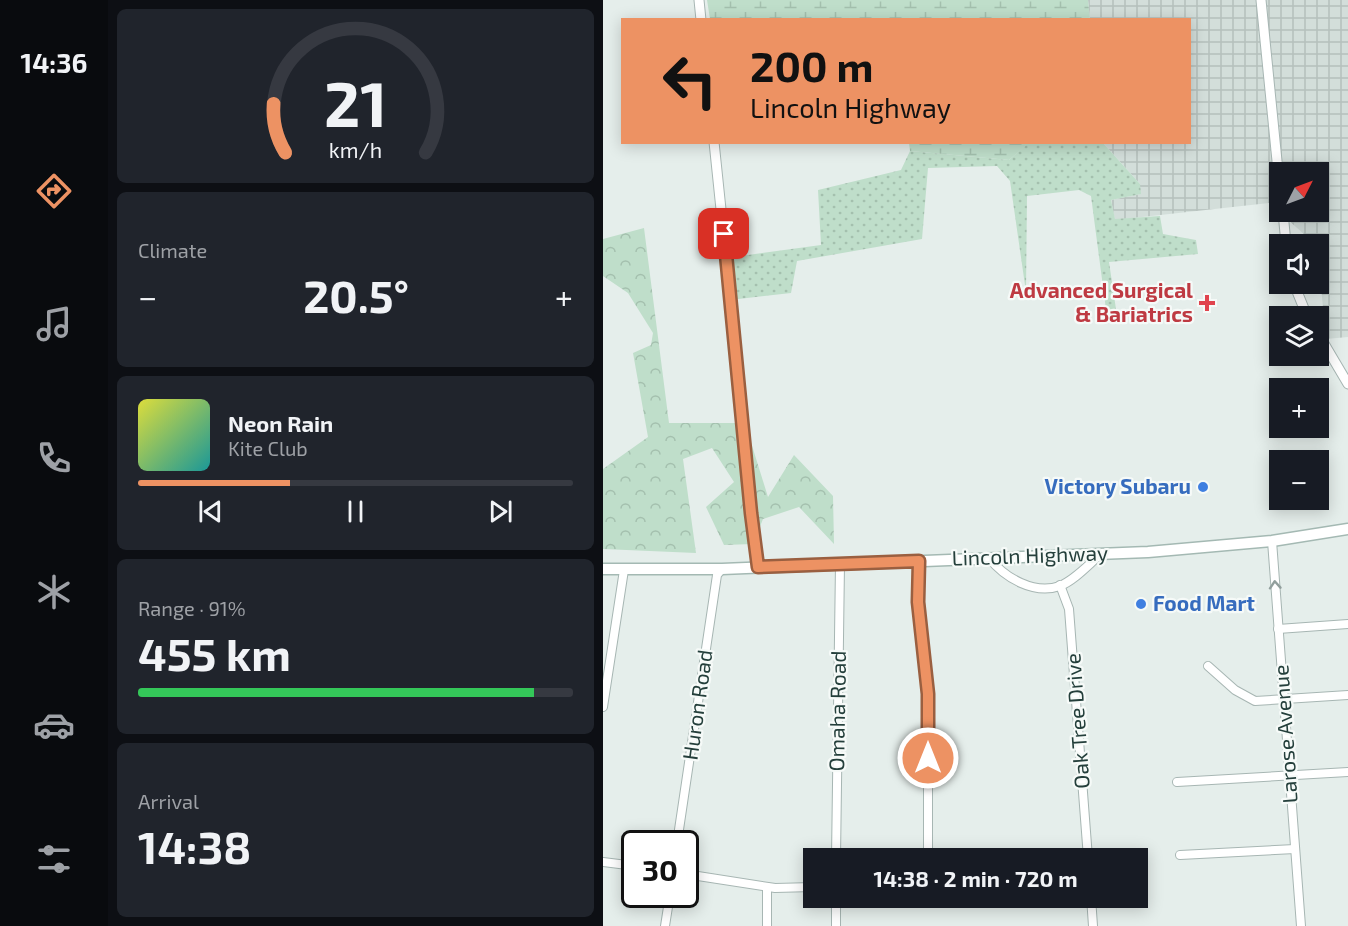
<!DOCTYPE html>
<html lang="en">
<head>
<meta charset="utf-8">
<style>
	:root { --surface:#171b24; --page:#20242c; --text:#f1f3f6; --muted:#9ea1a6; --line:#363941; --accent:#ed9263 }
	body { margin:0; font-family:"Exo 2",sans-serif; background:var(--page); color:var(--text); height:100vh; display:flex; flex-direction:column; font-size:22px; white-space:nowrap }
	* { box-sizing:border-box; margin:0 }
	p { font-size:20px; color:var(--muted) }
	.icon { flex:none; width:33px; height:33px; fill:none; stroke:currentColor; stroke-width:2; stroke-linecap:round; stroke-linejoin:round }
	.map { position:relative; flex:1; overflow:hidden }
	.sheet { display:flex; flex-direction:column; gap:9px; padding:9px; background:#0d0f14; width:495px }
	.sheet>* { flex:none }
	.guide { position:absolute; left:18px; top:18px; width:570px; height:126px; border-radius:0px; box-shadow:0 3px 15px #0003; background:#ed9263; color:#111; overflow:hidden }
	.needle { width:39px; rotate:48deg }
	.buttons { position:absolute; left:666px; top:162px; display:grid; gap:12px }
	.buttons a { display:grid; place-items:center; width:60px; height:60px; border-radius:0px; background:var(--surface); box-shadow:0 3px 15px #0003; font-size:30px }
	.speed { position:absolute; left:18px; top:830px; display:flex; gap:12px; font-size:30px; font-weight:700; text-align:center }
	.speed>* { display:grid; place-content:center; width:78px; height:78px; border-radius:50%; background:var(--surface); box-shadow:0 3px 15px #0003; line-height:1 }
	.speed .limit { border:3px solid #111; border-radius:9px; background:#fff; color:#111 }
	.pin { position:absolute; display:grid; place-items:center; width:51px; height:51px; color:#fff; margin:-26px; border-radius:12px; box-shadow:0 3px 9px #0006 }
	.me { position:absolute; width:66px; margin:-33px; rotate:0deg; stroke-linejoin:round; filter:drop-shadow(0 0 4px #0008) }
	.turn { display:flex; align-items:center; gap:21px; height:126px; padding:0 30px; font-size:27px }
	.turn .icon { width:78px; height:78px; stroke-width:2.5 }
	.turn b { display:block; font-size:42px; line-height:51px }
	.big { font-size:45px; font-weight:700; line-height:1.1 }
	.sheet .tile { flex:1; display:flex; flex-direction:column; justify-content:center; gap:9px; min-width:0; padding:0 21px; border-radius:9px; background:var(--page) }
	.sheet .dial { align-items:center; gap:0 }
	.dial svg { height:156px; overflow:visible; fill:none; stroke:var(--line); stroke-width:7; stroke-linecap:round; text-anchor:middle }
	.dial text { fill:var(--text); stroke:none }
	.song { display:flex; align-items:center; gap:18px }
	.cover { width:72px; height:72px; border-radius:9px; background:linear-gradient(135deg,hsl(60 70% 55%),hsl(180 70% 35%)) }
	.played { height:6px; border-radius:3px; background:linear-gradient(90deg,var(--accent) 35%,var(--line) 35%) }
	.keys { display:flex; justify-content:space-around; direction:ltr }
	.heat { display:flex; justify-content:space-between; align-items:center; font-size:33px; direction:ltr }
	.charge { height:9px; border-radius:4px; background:linear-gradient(90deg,#34c759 91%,var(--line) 0) }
	.trip { position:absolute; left:200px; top:848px; width:345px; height:60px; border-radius:0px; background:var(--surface); box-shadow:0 3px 15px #0003; font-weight:700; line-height:60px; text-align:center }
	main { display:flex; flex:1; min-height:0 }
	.tabs { display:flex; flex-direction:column; width:108px; justify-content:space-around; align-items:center; background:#090b0e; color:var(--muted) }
	.tabs .icon { width:42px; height:42px }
	.tabs .active { color:var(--accent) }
	.tabs b { font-size:27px; color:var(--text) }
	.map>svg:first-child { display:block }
	.industrial { fill:url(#industrial-grid); fill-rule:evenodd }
	.green { fill:url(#green-dots) }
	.forest { fill:url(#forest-crowns) }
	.wetland { fill:url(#wetland-marsh) }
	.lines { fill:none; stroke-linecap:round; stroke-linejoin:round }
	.minor-casing { stroke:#a7b6b3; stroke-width:10 }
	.tertiary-casing { stroke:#a7b6b3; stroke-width:11 }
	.secondary-casing { stroke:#a4b9b3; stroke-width:13 }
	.minor { stroke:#fff; stroke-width:8 }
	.tertiary { stroke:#fff; stroke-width:9 }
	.secondary { stroke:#fff; stroke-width:10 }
	.oneway { stroke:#929f9d }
	.route-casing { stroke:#9a5f40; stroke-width:15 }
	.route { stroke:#ed9263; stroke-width:10 }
	.health-dot { fill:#e0444e; stroke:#f6faf8; stroke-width:2 }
	.shop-dot { fill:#3f7fe0; stroke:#f6faf8; stroke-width:2 }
	.labels { text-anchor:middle; stroke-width:4.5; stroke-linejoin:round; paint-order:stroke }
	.health-label { font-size:21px; font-weight:bold; fill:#be3a42; stroke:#f6faf8; text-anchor:end }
	.shop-label { font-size:21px; font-weight:bold; fill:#366cbe; stroke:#f6faf8; text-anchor:end }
	.street-label { font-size:21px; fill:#243f3b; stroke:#f6faf8 }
</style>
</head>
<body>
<main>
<nav class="tabs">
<b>14:36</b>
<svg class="icon active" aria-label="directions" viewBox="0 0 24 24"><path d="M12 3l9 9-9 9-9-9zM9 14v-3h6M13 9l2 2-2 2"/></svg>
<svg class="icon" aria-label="music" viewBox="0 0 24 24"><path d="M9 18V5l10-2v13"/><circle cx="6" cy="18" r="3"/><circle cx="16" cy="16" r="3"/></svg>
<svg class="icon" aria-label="phone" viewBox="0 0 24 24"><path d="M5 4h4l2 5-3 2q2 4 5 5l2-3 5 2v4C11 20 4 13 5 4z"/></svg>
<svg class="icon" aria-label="climate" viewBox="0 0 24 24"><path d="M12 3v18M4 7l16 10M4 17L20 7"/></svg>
<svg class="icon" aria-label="car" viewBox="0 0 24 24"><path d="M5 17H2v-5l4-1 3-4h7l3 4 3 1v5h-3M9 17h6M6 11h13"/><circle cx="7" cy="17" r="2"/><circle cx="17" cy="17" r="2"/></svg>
<svg class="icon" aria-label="filters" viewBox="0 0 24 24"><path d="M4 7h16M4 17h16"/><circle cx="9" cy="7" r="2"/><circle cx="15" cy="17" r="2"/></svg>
</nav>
<section class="sheet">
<div class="tile dial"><svg viewBox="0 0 100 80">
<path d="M14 69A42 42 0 1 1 86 69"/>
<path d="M14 69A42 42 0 0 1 8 44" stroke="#ed9263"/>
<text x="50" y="56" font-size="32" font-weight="700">21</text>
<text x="50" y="72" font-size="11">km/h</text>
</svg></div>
<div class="tile"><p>Climate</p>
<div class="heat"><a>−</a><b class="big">20.5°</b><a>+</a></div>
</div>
<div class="tile">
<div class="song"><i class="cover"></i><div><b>Neon Rain</b><p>Kite Club</p></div></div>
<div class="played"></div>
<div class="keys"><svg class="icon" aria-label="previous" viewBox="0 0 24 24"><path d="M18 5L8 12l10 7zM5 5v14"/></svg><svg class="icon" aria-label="pause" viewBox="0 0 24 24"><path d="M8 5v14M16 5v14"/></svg><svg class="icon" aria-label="next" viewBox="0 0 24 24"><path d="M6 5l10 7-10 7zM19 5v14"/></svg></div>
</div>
<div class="tile"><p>Range · 91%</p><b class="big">455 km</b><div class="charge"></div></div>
<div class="tile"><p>Arrival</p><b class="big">14:38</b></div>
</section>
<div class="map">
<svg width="745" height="926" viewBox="0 0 745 926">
	<defs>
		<pattern id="industrial-grid" width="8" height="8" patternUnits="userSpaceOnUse" patternTransform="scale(1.5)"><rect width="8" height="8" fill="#d3deda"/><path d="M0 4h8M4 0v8" fill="none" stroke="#b5c0bc"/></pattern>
		<pattern id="green-dots" width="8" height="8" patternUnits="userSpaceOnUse" patternTransform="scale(1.5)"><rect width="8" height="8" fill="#bfdeca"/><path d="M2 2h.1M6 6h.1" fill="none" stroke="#a4c0ae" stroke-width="1.8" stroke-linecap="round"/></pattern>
		<pattern id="forest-crowns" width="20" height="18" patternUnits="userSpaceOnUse" patternTransform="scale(1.5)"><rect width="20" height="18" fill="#bfdeca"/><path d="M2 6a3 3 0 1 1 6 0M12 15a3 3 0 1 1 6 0" fill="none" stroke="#a4c0ae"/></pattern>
		<pattern id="wetland-marsh" width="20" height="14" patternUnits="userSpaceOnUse" patternTransform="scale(1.5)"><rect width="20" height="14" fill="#bfdeca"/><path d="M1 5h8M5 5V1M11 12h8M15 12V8" fill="none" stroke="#a4c0ae"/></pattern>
	</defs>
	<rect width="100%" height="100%" fill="#e5eeeb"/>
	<path class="industrial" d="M 485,0 L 745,0 L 745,337 L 723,339 L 713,235 L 702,235 L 666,203 L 512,220 L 508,200 L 537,194 L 537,184 L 500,143 L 586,142 L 586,20 L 487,19 ZM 676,172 L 716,172 L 716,212 L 676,212 Z"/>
	<polygon class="green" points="426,142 500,143 537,184 538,194 508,200 512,219 557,216 560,234 593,240 595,254 506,262 514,316 504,317 488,196 476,190 424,196 423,292 407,181 394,166 325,168 319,239 194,261 188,293 127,300 123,258 218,245 215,190 298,170 307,151 406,160"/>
	<polygon class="forest" points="41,228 66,423 142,423 165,497 191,455 230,496 231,544 196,507 160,519 150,544 121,545 103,507 131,482 109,448 80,459 93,553 0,549 0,469 45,437 30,353 48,345 50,333 25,293 0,276 0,239"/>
	<g class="wetland">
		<polygon points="104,0 485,0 487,19 107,19"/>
		<polygon points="306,143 306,142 426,143 406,160 307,151"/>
	</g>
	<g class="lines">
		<defs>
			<g id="minor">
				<polyline points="669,541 698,926"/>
				<path d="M 386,558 C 402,578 431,595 457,586 C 472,580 486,564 498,554"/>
				<polyline points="316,561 316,615 325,707 325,858"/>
				<polyline points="457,585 466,609 485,858"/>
				<polyline points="675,629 745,624"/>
				<polyline points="605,666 632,690 652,701 745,695"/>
				<polyline points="0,707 21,570"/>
				<polyline points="574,782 745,772"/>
				<polyline points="74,843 114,575 119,569"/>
				<polyline points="577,855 692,849"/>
				<polyline points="233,858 237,564"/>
				<polyline points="0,862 32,866"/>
				<polyline points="82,874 172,888 210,887"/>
				<polyline points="233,897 233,926"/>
				<polyline points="488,897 490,926"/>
				<polyline points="62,926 67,894"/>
				<polyline points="164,926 164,887"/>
			</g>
			<g id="tertiary">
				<polyline points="96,0 98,20"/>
				<polyline points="658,0 676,181"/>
				<polyline points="111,142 142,440 148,513 155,567"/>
				<polyline points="680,212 683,244"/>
				<polyline points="691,284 704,316"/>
				<polyline points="716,335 745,384"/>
			</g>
			<polyline id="secondary" points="0,569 119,569 545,552 669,541 745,529"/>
		</defs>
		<use href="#minor" class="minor-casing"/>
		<use href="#tertiary" class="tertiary-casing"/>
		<use href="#secondary" class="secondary-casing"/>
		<use href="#minor" class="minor"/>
		<use href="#tertiary" class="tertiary"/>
		<use href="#secondary" class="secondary"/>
	</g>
	<defs><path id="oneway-chevron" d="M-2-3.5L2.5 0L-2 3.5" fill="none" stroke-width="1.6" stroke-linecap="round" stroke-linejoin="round" transform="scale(1.5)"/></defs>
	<use class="oneway" href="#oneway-chevron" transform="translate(672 585) rotate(-94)"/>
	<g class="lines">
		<defs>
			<polyline id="route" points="121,234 148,513 155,567 316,561 315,602 325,694 325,758"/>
		</defs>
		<use href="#route" class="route-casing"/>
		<use href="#route" class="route"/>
	</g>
	<path class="health-dot" d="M601 294h6v6h6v6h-6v6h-6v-6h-6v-6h6z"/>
	<g class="shop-dot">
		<circle cx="600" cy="487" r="6"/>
		<circle cx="538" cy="604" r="6"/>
	</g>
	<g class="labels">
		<g class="health-label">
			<text x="590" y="298">Advanced Surgical<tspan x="590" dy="24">&amp; Bariatrics</tspan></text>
		</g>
		<g class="shop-label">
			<text x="588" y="494">Victory Subaru</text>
			<text x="550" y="611" text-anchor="start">Food Mart</text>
		</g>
		<g class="street-label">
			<text transform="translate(427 556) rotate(-2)" y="7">Lincoln Highway</text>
			<text transform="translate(95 705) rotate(-82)" y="7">Huron Road</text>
			<text transform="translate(235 711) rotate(-89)" y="7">Omaha Road</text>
			<text transform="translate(475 721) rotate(-94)" y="7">Oak Tree Drive</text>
			<text transform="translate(683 734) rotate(-94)" y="7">Larose Avenue</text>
		</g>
	</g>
</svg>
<div class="buttons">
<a><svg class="needle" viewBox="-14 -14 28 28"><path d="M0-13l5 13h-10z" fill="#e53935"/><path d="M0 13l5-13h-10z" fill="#9ea1a6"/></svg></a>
<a><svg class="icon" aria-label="sound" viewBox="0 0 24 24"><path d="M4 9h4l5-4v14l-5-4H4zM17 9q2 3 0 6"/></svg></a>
<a><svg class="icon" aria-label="layers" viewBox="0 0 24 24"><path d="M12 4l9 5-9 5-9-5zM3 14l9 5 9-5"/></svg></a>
<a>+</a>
<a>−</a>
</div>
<div class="speed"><div class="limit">30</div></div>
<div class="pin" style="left:121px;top:234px;background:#d93025"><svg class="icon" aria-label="arrive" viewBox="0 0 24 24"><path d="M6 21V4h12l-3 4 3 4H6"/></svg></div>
<svg class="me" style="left:325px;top:758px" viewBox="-20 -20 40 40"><circle r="17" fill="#ed9263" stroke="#fff" stroke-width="3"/><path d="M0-11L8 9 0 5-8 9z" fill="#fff"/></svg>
<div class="trip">14:38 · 2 min · 720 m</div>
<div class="guide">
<div class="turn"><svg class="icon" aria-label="left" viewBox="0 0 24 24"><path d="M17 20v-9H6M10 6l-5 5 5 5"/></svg><div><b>200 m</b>Lincoln Highway</div></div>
</div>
</div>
</main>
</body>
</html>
